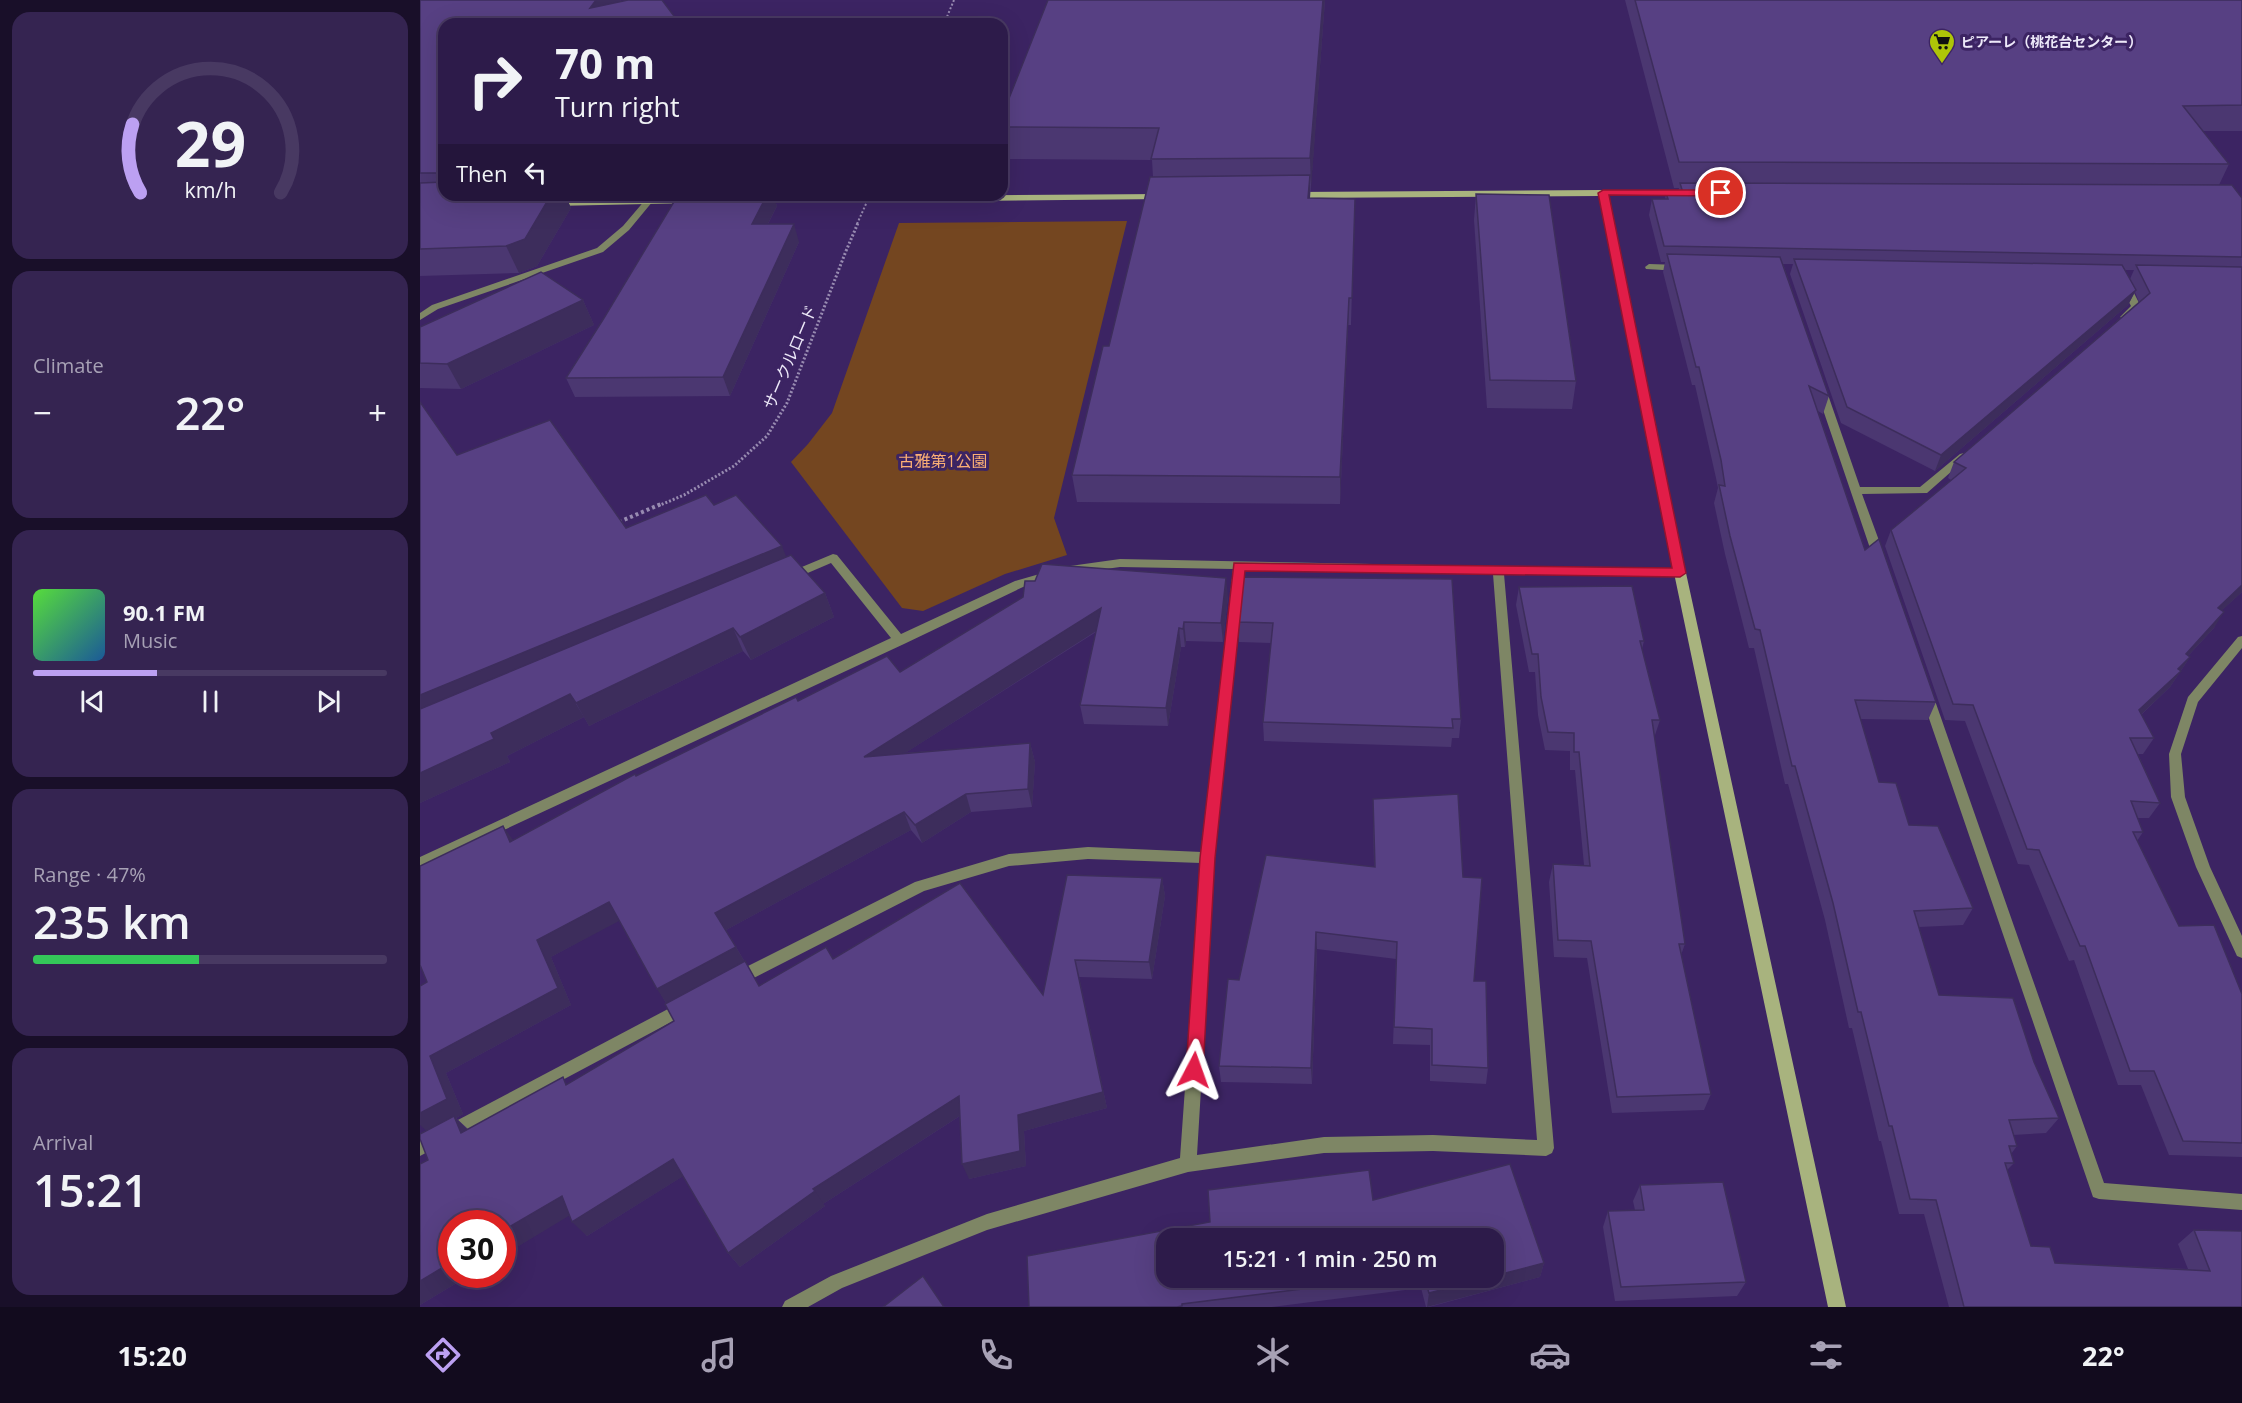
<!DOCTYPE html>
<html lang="en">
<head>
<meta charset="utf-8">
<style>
	:root { --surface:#2d1b4a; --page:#352451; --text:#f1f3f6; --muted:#a7a1b5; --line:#483962; --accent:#bca0f2 }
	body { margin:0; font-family:"Open Sans","Noto Sans JP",sans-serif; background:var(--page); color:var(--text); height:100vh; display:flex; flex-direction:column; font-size:22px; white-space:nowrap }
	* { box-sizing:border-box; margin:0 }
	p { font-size:20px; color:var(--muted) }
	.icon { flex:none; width:33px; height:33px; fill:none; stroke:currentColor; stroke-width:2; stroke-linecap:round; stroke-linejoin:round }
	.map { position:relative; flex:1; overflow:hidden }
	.panel { display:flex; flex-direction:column; gap:12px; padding:12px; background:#190f29; width:420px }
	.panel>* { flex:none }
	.guide { position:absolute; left:18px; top:18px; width:570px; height:183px; border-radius:18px; box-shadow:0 6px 24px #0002,0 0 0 2px var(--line); background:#2d1b4a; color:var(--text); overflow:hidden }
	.speed { position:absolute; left:18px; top:1210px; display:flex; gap:12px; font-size:30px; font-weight:700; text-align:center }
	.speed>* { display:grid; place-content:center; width:78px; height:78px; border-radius:50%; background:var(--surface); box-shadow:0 6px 24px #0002,0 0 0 2px var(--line); line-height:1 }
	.speed .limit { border:9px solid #d22; background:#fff; color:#111 }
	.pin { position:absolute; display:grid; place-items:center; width:51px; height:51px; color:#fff; margin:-26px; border:3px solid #fff; border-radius:50%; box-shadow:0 2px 6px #0007 }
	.me { position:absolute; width:66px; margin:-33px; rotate:4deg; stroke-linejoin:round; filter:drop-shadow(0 0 4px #0008) }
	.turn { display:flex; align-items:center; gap:21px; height:126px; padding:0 18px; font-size:27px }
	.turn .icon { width:78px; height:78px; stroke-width:2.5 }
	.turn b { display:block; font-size:42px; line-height:51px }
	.then { display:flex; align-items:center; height:57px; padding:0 18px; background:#0003; gap:12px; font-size:22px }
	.big { font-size:45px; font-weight:600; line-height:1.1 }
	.panel .tile { flex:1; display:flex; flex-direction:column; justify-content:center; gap:9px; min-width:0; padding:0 21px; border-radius:18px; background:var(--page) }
	.panel .dial { align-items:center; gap:0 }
	.dial svg { height:156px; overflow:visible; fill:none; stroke:var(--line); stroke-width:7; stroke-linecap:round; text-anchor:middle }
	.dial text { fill:var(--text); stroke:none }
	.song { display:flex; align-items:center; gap:18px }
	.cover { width:72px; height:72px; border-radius:9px; background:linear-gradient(135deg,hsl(110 70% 55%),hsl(210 70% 35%)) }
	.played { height:6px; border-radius:3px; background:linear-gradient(90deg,var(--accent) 35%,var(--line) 35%) }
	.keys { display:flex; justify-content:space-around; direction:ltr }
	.heat { display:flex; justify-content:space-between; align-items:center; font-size:33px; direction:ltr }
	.charge { height:9px; border-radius:4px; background:linear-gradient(90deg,#34c759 47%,var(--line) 0) }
	.trip { position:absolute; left:736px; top:1228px; width:348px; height:60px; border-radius:18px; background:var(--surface); box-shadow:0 6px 24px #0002,0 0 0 2px var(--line); font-weight:600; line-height:60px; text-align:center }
	.dock { display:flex; height:96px; justify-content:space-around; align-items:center; background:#120b1e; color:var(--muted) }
	.dock .icon { width:42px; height:42px }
	.dock .selected { color:var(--accent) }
	.dock b { font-size:27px; color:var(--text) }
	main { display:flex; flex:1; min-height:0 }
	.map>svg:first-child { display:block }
	.green { fill:#744620 }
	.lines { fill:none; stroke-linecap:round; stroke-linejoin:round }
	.path-far2 { stroke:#988bb1; stroke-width:2; stroke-dasharray:2 2; stroke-linecap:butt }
	.path-far1 { stroke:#988bb1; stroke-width:3; stroke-dasharray:2 2; stroke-linecap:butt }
	.path { stroke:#988bb1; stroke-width:4; stroke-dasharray:3 3; stroke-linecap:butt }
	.street { fill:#7e8665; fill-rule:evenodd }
	.secondary { fill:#a8b37e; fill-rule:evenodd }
	.path-bridge-far1 { stroke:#988bb1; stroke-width:2; stroke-dasharray:2 2; stroke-linecap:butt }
	.path-bridge { stroke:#988bb1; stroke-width:3; stroke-dasharray:2 2; stroke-linecap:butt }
	.wall { fill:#4b3771; fill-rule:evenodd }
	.shaded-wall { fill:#3d2d5c }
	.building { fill:#574083; stroke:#3d2d5c; stroke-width:1.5 }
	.route { fill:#e11d48; stroke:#92132f; stroke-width:1.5 }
	.labels { text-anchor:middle; stroke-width:6; stroke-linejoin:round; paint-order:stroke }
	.far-poi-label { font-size:14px; font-weight:bold; fill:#ede9f9; stroke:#3c2463; text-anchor:start }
	.street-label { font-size:16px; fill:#ede9f9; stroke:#3c2463 }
	.park-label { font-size:16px; fill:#fcb075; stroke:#3c2463 }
</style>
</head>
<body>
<main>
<section class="panel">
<div class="tile dial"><svg viewBox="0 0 100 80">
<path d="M14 69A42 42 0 1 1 86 69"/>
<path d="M14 69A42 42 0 0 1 10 34" stroke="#bca0f2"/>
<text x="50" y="56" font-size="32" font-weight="700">29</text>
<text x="50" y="72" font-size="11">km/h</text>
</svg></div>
<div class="tile"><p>Climate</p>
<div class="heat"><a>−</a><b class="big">22°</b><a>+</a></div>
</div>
<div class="tile">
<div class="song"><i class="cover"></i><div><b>90.1 FM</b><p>Music</p></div></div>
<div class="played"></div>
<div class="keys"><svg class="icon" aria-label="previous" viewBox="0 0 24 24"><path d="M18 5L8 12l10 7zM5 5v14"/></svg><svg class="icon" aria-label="pause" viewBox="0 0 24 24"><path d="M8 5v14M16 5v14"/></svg><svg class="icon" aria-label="next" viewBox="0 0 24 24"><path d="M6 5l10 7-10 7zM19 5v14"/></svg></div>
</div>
<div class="tile"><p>Range · 47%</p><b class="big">235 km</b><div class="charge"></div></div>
<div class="tile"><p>Arrival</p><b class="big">15:21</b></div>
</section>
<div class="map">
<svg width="1822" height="1307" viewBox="0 0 1822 1307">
	<rect width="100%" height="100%" fill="#3c2463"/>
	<polygon class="green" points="707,221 634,518 647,555 585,574 503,611 482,608 371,462 388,444 412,413 479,223"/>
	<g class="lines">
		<polyline class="path-far2" points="524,24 534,0"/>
		<polyline class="path-far1" points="238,506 264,495 314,466 347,436 367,403 426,251"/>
		<polyline class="path" points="199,522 241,504"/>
		<g class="street">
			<polygon points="229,198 233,201 209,230 183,252 18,309 0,320 0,313 12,305 177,248 203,226 226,199"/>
			<polygon points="1229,264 1260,265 1264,268 1260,271 1226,269 1225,267"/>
			<polygon points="1705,282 1710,285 1721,307 1705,320 1700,317 1711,306 1700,285"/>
			<polygon points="1401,386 1406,389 1440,487 1500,487 1540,454 1544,453 1549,456 1507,493 1442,494 1465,557 1463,560 1455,560 1453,557 1396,389"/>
			<polygon points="413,554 417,555 481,634 595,581 630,571 636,575 634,578 603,587 484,644 0,869 0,857 471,638 411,563 369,581 363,577 365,574"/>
			<path d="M 700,559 L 1264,570 L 1266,573 L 1260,577 L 1084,574 L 1134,1148 L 1132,1153 L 1126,1156 L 1013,1151 L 904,1153 L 768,1172 L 567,1230 L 422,1288 L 388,1307 L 362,1307 L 365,1301 L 411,1276 L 567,1214 L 760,1158 L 781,863 L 668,859 L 589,866 L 504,891 L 322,984 L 317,985 L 312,984 L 310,979 L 312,974 L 495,882 L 589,854 L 668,847 L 782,852 L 813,569 L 700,567 L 650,574 L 644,570 L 650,566 ZM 824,569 L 1073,574 L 1117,1140 L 1013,1135 L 904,1137 L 777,1155 L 795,858 Z"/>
			<polygon points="1822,636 1822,648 1778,702 1761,754 1765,797 1790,867 1822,936 1822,958 1817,956 1776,867 1751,797 1749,754 1768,697 1818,637"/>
			<polygon points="1507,690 1511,692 1513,695 1684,1183 1822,1194 1822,1210 1679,1199 1673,1197 1501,695 1503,692"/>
			<polygon points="265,1000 270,1002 272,1007 270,1012 0,1156 0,1140"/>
		</g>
		<g class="secondary">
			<polygon points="1183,190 1275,190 1279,193 1275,196 1188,196 1266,573 1426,1307 1408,1307 1254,573 1179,196 875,198 871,195 875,192"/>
			<polygon points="741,194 744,195 744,199 338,203 334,200 338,197"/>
			<polygon points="270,198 274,201 273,203 134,206 130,203 134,200"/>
		</g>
		<polyline class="path-bridge-far1" points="437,224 450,195"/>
		<polyline class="path-bridge" points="426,251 438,223"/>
	</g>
	<g class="wall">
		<polygon points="0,0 201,0 200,2 242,0 24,24 24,195 158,195 157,197 146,197 151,208 117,266 99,273 0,276"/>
		<polygon points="905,0 890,198 935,199 931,325 928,325 920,504 657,502 652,475 689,346 733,177 732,160 583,159 582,150 582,116"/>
		<path d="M 1205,0 L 1822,0 L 1822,131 L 1783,131 L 1809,164 L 1799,185 L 1822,198 L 1822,592 L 1802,610 L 1794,628 L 1768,656 L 1770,657 L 1750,687 L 1721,715 L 1734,738 L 1723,754 L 1718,754 L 1740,803 L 1729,818 L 1717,818 L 1723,832 L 1717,841 L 1759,926 L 1822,994 L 1822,1157 L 1749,1155 L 1721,1085 L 1698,1085 L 1654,960 L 1649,961 L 1609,865 L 1598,864 L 1545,721 L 1525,720 L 1465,546 L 1471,530 L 1531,480 L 1528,478 L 1534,462 L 1719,302 L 1715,292 L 1708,305 L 1515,471 L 1421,423 L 1370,274 L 1373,264 L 1363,264 L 1409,396 L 1403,414 L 1398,411 L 1445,550 L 1516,702 L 1508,720 L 1440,719 L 1459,782 L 1489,825 L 1553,908 L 1543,925 L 1499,927 L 1519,995 L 1614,1062 L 1639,1118 L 1626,1133 L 1593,1135 L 1597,1146 L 1591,1154 L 1594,1163 L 1587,1170 L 1611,1246 L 1635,1263 L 1768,1269 L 1758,1244 L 1774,1230 L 1822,1307 L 1529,1307 L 1504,1214 L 1479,1214 L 1461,1141 L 1459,1141 L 1432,1028 L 1429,1028 L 1405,920 L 1368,784 L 1365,784 L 1334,648 L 1329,648 L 1305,554 L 1294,503 L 1298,488 L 1296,478 L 1275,385 L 1272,385 L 1243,272 L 1245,262 L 1241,262 L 1229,215 L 1232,199 L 1245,199 L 1246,193 L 1258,193 L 1259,188 L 1254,188 ZM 1705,270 L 1714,270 L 1710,279 Z"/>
		<polygon points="1056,194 1156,381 1152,409 1067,408 1054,220"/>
		<polygon points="258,195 362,195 353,195 357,206 348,224 379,242 310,396 155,397 146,378 184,318"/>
		<polygon points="163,300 174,325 41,389 0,388 0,327"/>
		<polygon points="37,455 206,528 294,505 366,557 405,593 414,617 331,660 323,651 169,726 164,717 87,756 90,762 0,803"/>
		<polygon points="822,577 1041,719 1039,738 1032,738 1031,747 844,741 843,722 851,643 819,642 818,622"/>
		<polygon points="1099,587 1224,641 1222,649 1240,720 1234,738 1265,944 1261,955 1291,1094 1284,1110 1192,1113 1167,958 1134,957 1129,882 1133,864 1164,865 1155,770 1150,770 1150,751 1125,750 1118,715 1115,672 1109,672 1096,605"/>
		<path d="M 808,596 L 803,642 L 766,641 L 765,647 L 761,647 L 748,726 L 664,724 L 660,705 L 676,632 L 485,753 L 610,743 L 615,762 L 612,807 L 551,812 L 502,843 L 491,830 L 306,930 L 339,986 L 413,959 L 623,995 L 647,875 L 742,878 L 745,896 L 732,979 L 659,977 L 687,1108 L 604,1131 L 606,1166 L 549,1179 L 540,1116 L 403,1204 L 405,1206 L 320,1267 L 308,1253 L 263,1176 L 167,1236 L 149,1215 L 82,1256 L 82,1224 L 50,1275 L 0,1305 L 0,1164 L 8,1160 L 6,1131 L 7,982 L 94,840 L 216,776 L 378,701 L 480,672 ZM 199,920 L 246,1003 L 254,1021 L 148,1084 L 48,1129 L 36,1118 L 43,1114 L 26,1073 L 151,1005 L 131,957 Z"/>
		<polygon points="953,799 1043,877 1054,981 1068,1068 1066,1084 1010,1081 1010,1045 973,1044 976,959 897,949 892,1084 801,1082 799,1066 819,980 954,867 953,816"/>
		<path d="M 1090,1164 L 1124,1263 L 1120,1277 L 1009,1307 L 1006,1307 L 1001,1288 L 852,1307 L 609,1307 L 607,1256 L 790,1222 L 788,1190 L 949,1170 L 953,1200 ZM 747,1239 L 1074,1239 L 1074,1278 L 747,1278 Z"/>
		<polygon points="1220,1185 1326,1282 1317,1296 1195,1301 1183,1227 1188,1211 1215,1210 1213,1201"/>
	</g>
	<g class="shaded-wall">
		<polygon points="176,0 201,0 185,24 170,8"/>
		<polygon points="903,0 905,0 891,190 890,158"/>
		<polygon points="890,175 890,201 888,198"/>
		<polygon points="131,195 145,195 151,208 117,266 99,273 86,246"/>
		<polygon points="347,195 353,195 357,206 338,243 332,224"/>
		<polygon points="935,199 935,225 931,325 932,298"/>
		<polygon points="374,224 379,242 310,396 303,377"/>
		<polygon points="1716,290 1708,305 1515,471 1521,455"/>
		<polygon points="929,298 928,325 920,504 920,477"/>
		<polygon points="163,300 174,325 41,389 27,364"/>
		<polygon points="362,546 371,569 0,725 0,695"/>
		<polygon points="806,578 808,596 803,642 801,623"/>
		<polygon points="1822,585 1822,592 1787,624 1798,608"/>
		<polygon points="405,593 414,617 331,660 320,637"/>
		<polygon points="681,608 684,626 451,775 444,757"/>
		<polygon points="1804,612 1794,628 1755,670 1766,654"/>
		<polygon points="764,622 766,641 765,647 763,629"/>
		<polygon points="313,628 323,651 169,726 156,703"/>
		<polygon points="759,628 761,647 748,726 746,708"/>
		<polygon points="1770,657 1750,687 1709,726 1719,710 1758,669"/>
		<polygon points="150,694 164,717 87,756 90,762 0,803 0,773 71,733"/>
		<polygon points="610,743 615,762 612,807 608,789"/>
		<polygon points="546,794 551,812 502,843 495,825"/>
		<polygon points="484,812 491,830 306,930 295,913"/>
		<polygon points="83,826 96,844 90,842"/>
		<polygon points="742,878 745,896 732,979 729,962"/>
		<polygon points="189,902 201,920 131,957 151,1005 26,1073 43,1114 36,1118 50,1132 57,1149 9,1133 0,1125 0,1113 10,1056 117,940"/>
		<polygon points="896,932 897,949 892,1084 891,1068"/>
		<polygon points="316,947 326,964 248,1006 237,989"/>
		<polygon points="655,960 687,1108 604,1131 606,1166 549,1179 542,1164 598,1115"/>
		<polygon points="539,1096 546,1112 403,1204 393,1189"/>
		<polygon points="253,1159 265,1175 167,1236 152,1222"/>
		<polygon points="395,1191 405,1206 320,1267 308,1253"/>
		<polygon points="142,1196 157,1211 82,1256 82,1231"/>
		<polygon points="32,1262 32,1275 50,1275 0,1305 0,1281"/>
		<polygon points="1124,1263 1120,1277 1007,1307 1009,1293 1067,1278 1074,1278 1074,1276"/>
	</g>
	<g class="building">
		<polygon points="0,0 176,0 170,8 208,0 242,0 260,24 24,24 24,173 0,173"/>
		<polygon points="628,0 903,0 890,158 731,159 739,128 582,127 582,116"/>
		<polygon points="1215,0 1822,0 1822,105 1763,106 1809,164 1259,162"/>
		<polygon points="890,175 888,198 935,199 932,298 929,298 920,477 652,475 683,346 689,346 730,177"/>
		<polygon points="24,182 24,195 131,195 105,239 86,246 0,249 0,183"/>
		<polygon points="1260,183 1812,185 1822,198 1822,257 1244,246 1232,199 1248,199 1246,193 1263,193"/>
		<polygon points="1056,194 1129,195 1156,381 1070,380"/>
		<polygon points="258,195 347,195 332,224 374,224 303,377 146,378 184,318"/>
		<polygon points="1247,254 1360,257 1409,396 1389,386 1445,550 1459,539 1516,702 1435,700 1459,782 1476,783 1489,825 1518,826 1553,908 1494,911 1519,995 1593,998 1614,1062 1639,1118 1589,1120 1597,1146 1589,1146 1594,1163 1585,1163 1611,1246 1630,1247 1635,1263 1790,1271 1774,1230 1822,1231 1822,1307 1544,1307 1516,1200 1490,1199 1472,1126 1469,1126 1441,1012 1438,1012 1413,903 1375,766 1372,766 1340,630 1335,629 1310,536 1299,485 1305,486 1301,460 1279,367 1276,367"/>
		<polygon points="1374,259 1702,265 1716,290 1521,455 1427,407"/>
		<polygon points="1716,265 1822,267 1822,585 1798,608 1804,612 1766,654 1770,657 1758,669 1761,671 1719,710 1734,738 1710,738 1740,803 1711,801 1723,832 1713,832 1759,926 1794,925 1822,994 1822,1143 1763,1141 1734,1071 1710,1071 1665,946 1660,946 1619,850 1607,849 1553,705 1533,704 1471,530 1546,468 1534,462 1730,293"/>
		<polygon points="121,272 163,300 27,364 0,363 0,327"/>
		<polygon points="0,402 37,455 130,420 206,528 286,495 294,505 316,495 362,546 0,695"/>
		<polygon points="371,555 405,593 320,637 313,628 156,703 150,694 71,733 74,739 0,773 0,709"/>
		<polygon points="622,564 806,578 801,623 764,622 763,629 759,628 746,708 660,705 681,608 444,757 610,743 608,789 546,794 495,825 484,812 295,913 316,947 237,989 189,902 117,940 138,988 10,1056 27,1099 0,1113 0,986 7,982 0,965 0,866 83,826 90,842 215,774 216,776 376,697 378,701 467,656 480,672 603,597 605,581 615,581"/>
		<polygon points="822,577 1032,579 1041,719 1032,719 1033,728 843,722 853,623 818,622"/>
		<polygon points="1212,586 1224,641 1220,641 1240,720 1232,720 1265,944 1259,944 1291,1094 1197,1097 1171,941 1138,940 1133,864 1170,866 1159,752 1154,752 1154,733 1128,732 1121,697 1118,654 1112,654 1099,587"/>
		<polygon points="1038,794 1043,877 1062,878 1054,981 1066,981 1068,1068 1012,1065 1012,1029 974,1027 977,942 896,932 891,1068 799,1066 808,979 819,980 846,855 955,867 953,799"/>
		<polygon points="647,875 742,878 729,962 655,960 683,1092 598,1115 600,1151 542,1164 539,1096 393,1189 395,1191 308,1253 253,1159 152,1222 142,1196 82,1231 82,1224 32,1224 32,1262 0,1281 0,1164 8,1160 0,1139 0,1134 34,1116 41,1133 143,1077 146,1085 254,1021 245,1004 325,961 339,986 406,947 413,959 540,883 623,995"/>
		<polygon points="1090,1164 1124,1263 1074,1276 1074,1239 747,1239 747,1278 971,1278 762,1304 762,1306 757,1307 609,1307 607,1256 790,1222 788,1190 949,1170 953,1200"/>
		<polygon points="1303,1182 1326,1282 1201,1287 1188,1211 1224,1210 1220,1185"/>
		<polygon points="503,1276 524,1307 463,1307"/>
		<polygon points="1004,1278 1067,1278 1009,1293"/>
	</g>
	<polygon class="route" points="1183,190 1301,190 1306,193 1301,196 1189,195 1266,573 1260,577 825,571 795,858 783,1070 780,1076 774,1078 768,1076 766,1070 780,858 814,563 1252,568 1178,193"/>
	<defs>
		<symbol id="supermarket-pin" viewBox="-11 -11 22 30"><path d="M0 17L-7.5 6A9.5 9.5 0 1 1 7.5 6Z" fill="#aec508" stroke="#3c2463"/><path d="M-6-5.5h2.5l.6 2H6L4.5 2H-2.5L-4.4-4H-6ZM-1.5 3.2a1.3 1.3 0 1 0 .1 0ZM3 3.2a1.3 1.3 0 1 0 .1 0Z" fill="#111"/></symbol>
	</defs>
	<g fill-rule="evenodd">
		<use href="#supermarket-pin" x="1507" y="27" width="30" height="40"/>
	</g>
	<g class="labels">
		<g class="far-poi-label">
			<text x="1541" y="47">ピアーレ（桃花台センター）</text>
		</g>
		<g class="street-label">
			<text transform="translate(370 357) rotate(-67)" y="6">サークルロード</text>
		</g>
		<g class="park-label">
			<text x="523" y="467">古雅第1公園</text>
		</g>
	</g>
</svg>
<div class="speed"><div class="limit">30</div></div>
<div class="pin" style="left:1301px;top:193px;background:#d93025"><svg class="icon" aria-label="arrive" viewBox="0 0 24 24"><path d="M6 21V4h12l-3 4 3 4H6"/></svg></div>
<svg class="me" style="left:774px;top:1070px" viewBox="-20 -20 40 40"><path d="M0-17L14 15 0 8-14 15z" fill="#e11d48" stroke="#fff" stroke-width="4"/></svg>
<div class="trip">15:21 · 1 min · 250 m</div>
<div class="guide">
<div class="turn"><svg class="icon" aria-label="right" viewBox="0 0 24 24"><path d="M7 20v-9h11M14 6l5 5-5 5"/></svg><div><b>70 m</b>Turn right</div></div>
<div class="then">Then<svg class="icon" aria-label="left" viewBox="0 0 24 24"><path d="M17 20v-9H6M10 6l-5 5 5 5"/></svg></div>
</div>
</div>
</main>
<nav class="dock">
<b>15:20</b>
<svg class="icon selected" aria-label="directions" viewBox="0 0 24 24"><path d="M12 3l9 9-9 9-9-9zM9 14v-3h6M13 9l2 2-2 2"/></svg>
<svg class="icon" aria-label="music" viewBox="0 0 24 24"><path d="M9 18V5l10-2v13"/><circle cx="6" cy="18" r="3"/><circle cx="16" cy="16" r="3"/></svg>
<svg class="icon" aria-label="phone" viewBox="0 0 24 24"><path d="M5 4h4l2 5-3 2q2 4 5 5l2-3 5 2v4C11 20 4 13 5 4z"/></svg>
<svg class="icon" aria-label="climate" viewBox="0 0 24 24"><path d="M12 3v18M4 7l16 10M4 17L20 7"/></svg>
<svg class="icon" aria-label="car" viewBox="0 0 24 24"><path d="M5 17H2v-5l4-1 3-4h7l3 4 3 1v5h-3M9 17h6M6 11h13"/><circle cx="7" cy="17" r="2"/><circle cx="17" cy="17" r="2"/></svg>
<svg class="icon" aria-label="filters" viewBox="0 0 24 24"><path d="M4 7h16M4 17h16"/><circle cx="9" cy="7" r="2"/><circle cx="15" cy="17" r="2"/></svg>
<b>22°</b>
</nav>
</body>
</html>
